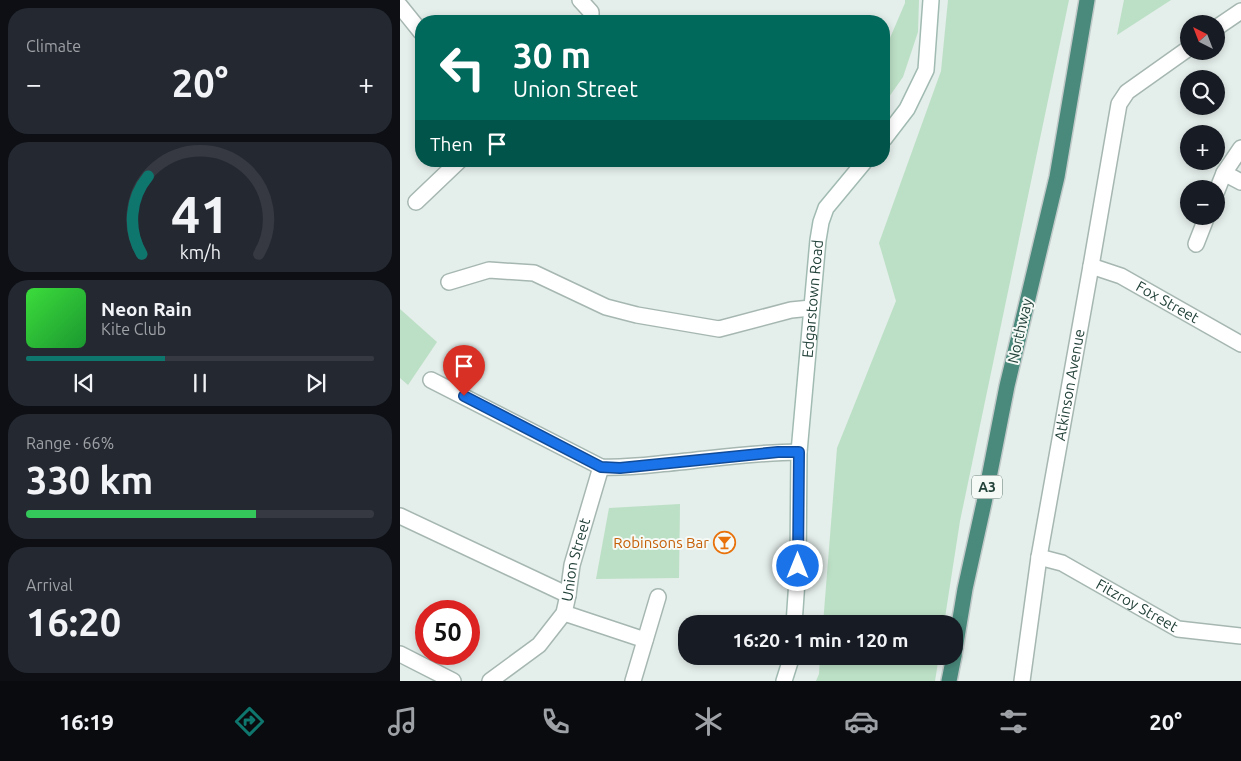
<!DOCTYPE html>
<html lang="en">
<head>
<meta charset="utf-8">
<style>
	:root { --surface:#171b24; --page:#242831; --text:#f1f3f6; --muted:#9ea1a6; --line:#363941; --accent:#0f766e }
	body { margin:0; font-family:Ubuntu,sans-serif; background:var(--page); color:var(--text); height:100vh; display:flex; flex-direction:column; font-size:19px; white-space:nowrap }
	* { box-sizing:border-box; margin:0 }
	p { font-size:16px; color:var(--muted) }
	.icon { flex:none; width:28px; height:28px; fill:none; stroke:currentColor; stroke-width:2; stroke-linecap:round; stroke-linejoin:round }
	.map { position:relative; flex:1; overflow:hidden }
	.drawer { display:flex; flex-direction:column; gap:8px; padding:8px; background:#0d0f14; width:400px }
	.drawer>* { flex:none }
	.top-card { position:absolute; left:15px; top:15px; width:475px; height:152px; border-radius:20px; box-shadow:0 2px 8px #0003; background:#00695c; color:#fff; overflow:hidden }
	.needle { width:32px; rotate:318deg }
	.buttons { position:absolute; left:780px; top:15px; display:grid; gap:10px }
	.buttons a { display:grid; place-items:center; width:45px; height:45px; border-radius:50%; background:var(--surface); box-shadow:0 2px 8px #0003; font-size:25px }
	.speed { position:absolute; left:15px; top:600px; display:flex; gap:10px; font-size:25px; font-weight:700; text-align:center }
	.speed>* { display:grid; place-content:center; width:65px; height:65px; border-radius:50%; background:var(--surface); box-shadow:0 2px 8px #0003; line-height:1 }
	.speed .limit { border:8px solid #d22; background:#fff; color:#111 }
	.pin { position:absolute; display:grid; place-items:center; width:42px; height:42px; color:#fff; margin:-51px -21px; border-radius:50% 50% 50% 0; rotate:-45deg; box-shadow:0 0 5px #0007 }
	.pin .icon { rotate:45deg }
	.me { position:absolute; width:55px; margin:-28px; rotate:0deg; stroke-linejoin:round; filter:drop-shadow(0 0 4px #0008) }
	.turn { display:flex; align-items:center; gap:18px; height:105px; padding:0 15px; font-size:22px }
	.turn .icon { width:65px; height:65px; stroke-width:2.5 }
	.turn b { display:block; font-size:35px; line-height:42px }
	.then { display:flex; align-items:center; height:48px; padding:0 15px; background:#0003; gap:10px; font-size:19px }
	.big { font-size:38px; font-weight:600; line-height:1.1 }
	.drawer .card { flex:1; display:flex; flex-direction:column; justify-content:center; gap:8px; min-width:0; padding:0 18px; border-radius:20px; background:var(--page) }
	.drawer .dial { align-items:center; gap:0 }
	.dial svg { height:130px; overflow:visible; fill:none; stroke:var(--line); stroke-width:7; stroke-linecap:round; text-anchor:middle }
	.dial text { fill:var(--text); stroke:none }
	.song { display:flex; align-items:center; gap:15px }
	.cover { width:60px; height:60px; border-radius:8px; background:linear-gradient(135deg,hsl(120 70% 55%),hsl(130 70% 35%)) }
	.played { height:5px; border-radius:2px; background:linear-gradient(90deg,var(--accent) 40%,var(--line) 40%) }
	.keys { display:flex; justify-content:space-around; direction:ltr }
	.heat { display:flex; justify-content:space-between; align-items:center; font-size:28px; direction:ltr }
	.charge { height:8px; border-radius:4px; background:linear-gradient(90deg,#34c759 66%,var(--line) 0) }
	.trip { position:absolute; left:278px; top:615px; width:285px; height:50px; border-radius:20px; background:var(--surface); box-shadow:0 2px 8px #0003; font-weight:600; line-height:50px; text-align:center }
	.tab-bar { display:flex; height:80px; justify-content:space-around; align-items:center; background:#090b0e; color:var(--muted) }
	.tab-bar .icon { width:35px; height:35px }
	.tab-bar .current { color:var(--accent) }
	.tab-bar b { font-size:22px; color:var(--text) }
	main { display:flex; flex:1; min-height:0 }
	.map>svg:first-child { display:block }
	.green { fill:#bce0c6 }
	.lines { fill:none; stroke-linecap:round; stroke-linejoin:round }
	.service-casing { stroke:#a6b7b1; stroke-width:18 }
	.pedestrian-casing { stroke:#a6b7b1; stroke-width:18 }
	.minor-casing { stroke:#a6b7b1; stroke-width:18 }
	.secondary-casing { stroke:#a1bbb2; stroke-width:18 }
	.trunk-casing { stroke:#c1cac8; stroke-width:18 }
	.service { stroke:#fff; stroke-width:15 }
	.pedestrian { stroke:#fff; stroke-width:15 }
	.minor { stroke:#fff; stroke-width:15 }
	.secondary { stroke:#fff; stroke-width:15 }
	.trunk { stroke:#498a7c; stroke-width:15 }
	.route-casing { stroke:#114b97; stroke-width:12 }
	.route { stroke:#1a73e8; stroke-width:9 }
	.labels { text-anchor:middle; stroke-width:4; stroke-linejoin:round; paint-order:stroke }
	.shield { fill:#f5faf7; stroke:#617872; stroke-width:1 }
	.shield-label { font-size:14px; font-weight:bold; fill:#224139 }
	.street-label { font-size:15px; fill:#224139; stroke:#f5faf7 }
	.food-label { font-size:15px; fill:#c56008; stroke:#f5faf7; text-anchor:end }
</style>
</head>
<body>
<main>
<section class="drawer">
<div class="card"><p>Climate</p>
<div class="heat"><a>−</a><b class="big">20°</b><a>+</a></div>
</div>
<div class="card dial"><svg viewBox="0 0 100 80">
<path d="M14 69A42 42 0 1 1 86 69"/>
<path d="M14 69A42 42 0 0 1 18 21" stroke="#0f766e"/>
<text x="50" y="56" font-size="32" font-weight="700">41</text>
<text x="50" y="72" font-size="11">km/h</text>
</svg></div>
<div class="card">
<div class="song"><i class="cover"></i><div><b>Neon Rain</b><p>Kite Club</p></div></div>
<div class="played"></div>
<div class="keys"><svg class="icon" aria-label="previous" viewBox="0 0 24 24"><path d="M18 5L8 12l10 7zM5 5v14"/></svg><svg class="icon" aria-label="pause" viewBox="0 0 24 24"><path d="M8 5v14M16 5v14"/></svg><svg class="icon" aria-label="next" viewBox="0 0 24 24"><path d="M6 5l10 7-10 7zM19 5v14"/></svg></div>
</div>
<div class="card"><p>Range · 66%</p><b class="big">330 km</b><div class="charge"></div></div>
<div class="card"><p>Arrival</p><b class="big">16:20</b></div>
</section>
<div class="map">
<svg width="841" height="681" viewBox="0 0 841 681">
	<rect width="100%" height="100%" fill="#e4eeea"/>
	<g class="green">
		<polygon points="505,0 519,0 518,32 503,77 484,104 484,52 505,3"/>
		<polygon points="548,0 669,0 560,521 544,624 423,624 437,448 496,301 479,243 541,71"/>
		<polygon points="724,0 771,0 717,35"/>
		<polygon points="0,309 37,342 8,385 0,378"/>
		<polygon points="280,504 279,578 196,579 209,508"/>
		<polygon points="420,656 539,656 535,681 416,681 419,674"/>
	</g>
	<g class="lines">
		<defs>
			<g id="service">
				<polyline points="841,148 824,173 841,182"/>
				<polyline points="816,193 824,173"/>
				<polyline points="796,244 807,216"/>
			</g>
			<g id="pedestrian">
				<polyline points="180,0 191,12 191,21"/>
				<polyline points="16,202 59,161"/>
				<polyline points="49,282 89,270 134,273 206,307 237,315 319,329 391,310 411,308"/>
				<polyline points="0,516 168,595"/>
			</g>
			<g id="minor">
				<polyline points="0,6 21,32"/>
				<polyline points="816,28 841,11"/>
				<path id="s1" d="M 691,266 L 721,276 L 841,344"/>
				<path d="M 31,380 L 201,467 C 221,468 240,466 259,464 C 306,460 352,452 399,452"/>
				<path id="s2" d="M 639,557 L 662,563 L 778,629 L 841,636"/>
				<polyline points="164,613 245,640"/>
				<polyline points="0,654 53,681"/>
				<path id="s3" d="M 90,681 L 139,645 L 164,613 L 168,595 L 172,565 L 201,467"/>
				<polyline points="233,681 258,597"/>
				<path id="s4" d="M 622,681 L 639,557 L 691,266 L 719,104 L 727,92 L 789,48"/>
			</g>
			<g id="secondary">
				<polyline points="484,139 507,109 526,70 531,0"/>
				<path id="s5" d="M 394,624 L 398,566 L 399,452 L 418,240 L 421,222 L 426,208 L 465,161"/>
				<polyline points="384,681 390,662 391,656"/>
			</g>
			<g id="trunk">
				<polyline points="554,655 565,589 584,503 607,386 657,177 687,0"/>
				<polyline points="549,681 554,656"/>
			</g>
		</defs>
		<use href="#service" class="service-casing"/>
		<use href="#pedestrian" class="pedestrian-casing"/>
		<use href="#minor" class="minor-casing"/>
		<use href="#secondary" class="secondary-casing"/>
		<use href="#trunk" class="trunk-casing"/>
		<use href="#service" class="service"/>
		<use href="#pedestrian" class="pedestrian"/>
		<use href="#minor" class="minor"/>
		<use href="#secondary" class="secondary"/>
		<use href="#trunk" class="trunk"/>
	</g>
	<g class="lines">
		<defs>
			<polyline id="route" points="64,396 201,467 220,468 378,452 399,452 398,566"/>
		</defs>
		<use href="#route" class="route-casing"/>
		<use href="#route" class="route"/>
	</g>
	<defs>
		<symbol id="bar-ring" viewBox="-11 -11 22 22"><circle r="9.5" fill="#f5faf7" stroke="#e8710a" stroke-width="1.5"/><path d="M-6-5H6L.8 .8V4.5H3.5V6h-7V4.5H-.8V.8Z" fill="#e8710a"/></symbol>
	</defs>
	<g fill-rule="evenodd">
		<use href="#bar-ring" x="312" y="530" width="25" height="25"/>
	</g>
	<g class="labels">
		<rect class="shield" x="572" y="475.5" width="30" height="23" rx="4"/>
		<g class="shield-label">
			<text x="587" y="492">A3</text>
		</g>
		<g class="street-label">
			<text dy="5" stroke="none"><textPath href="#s5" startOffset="326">Edgarstown Road</textPath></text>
			<text dy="5" stroke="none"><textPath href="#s1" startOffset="85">Fox Street</textPath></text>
			<text transform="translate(620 331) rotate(-77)" y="5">Northway</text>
			<text dy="5" stroke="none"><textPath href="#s4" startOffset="300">Atkinson Avenue</textPath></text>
			<text dy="5" stroke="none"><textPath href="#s3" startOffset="156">Union Street</textPath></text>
			<text dy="5" stroke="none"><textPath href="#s2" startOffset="110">Fitzroy Street</textPath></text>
		</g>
		<g class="food-label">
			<text x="309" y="548">Robinsons Bar</text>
		</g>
	</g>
</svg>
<div class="buttons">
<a><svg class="needle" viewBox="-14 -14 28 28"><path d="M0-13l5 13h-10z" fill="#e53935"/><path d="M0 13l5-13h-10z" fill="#9ea1a6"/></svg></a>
<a><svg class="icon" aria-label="search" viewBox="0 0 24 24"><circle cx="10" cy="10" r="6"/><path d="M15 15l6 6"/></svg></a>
<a>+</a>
<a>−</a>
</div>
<div class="speed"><div class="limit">50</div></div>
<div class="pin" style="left:64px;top:396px;background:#d93025"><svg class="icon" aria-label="arrive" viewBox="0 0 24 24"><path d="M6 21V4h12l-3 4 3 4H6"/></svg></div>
<svg class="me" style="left:398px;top:566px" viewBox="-20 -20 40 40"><circle r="17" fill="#1a73e8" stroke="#fff" stroke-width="3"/><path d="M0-11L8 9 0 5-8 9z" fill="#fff"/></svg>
<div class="trip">16:20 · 1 min · 120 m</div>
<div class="top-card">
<div class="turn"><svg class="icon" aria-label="left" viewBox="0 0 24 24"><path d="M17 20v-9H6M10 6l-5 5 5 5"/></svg><div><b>30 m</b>Union Street</div></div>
<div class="then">Then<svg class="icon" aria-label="arrive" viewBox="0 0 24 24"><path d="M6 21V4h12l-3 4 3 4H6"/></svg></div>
</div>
</div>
</main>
<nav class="tab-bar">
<b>16:19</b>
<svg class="icon current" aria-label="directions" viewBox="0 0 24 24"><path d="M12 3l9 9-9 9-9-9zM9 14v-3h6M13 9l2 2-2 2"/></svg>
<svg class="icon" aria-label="music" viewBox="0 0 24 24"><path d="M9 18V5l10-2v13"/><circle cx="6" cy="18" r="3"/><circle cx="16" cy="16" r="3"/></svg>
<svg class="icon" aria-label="phone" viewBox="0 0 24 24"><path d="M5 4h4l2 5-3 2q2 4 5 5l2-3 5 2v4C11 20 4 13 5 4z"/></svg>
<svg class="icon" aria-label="climate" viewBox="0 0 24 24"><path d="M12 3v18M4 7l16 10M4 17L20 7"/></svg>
<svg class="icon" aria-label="car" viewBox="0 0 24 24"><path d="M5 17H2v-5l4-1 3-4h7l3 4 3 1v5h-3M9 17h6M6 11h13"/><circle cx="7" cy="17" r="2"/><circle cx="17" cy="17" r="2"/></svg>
<svg class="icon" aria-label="filters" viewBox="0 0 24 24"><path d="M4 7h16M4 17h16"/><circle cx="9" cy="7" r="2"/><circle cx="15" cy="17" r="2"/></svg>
<b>20°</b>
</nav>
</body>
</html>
